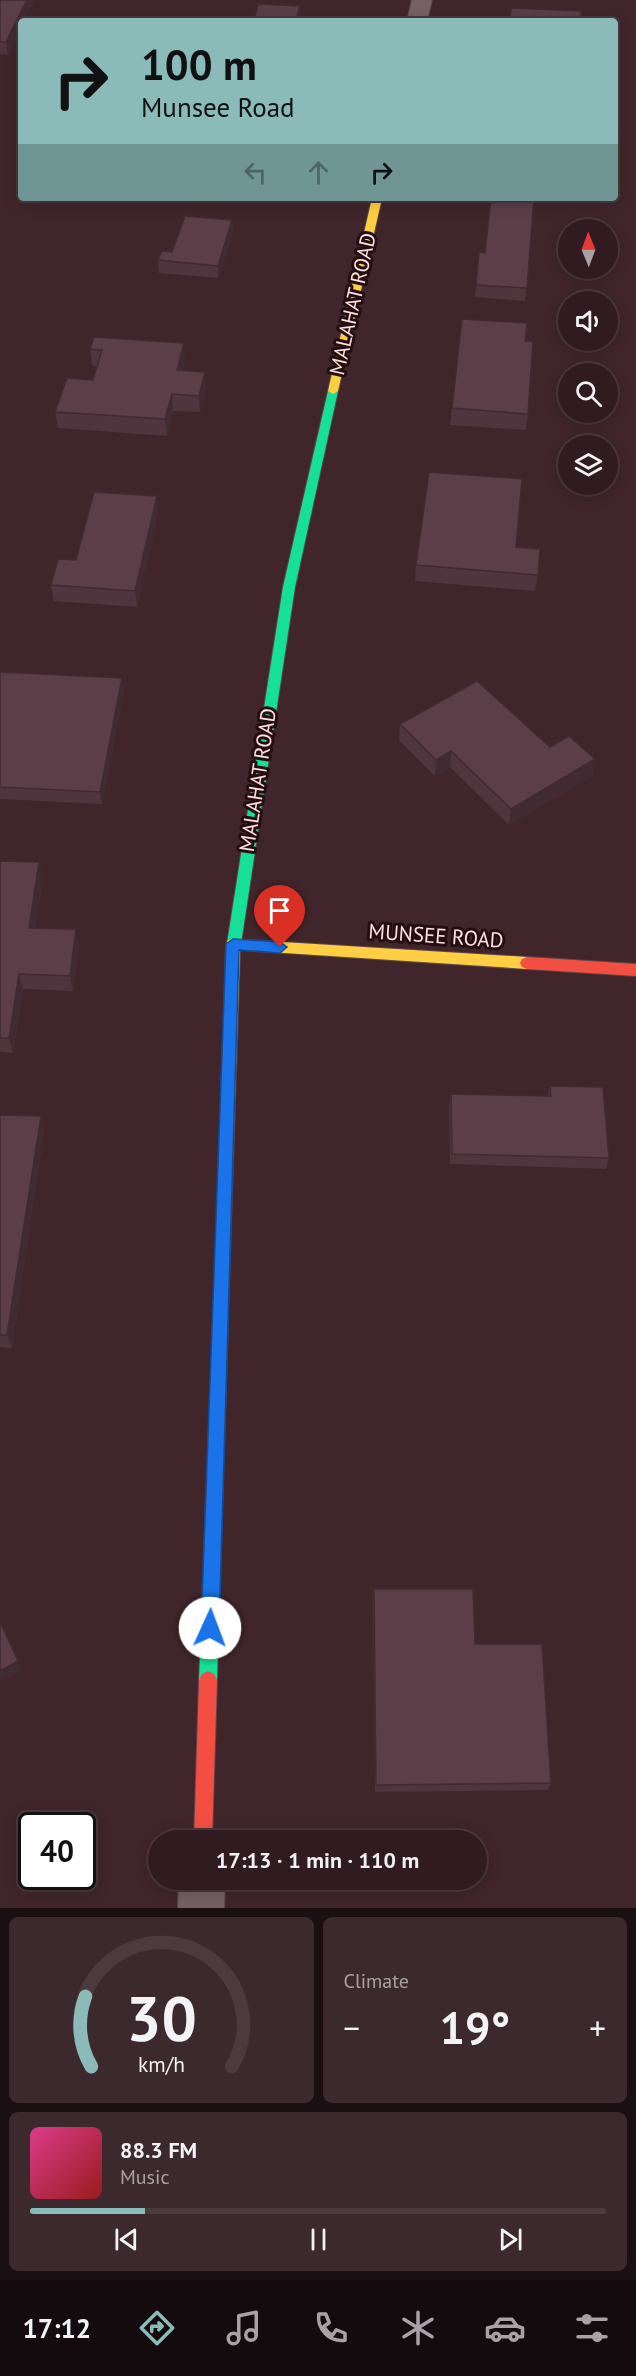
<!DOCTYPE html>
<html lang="en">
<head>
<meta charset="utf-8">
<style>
	:root { --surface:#301c20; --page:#3c292d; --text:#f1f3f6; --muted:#a8a1a5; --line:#4b3a3e; --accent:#8bbbb9 }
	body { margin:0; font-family:"PT Sans",sans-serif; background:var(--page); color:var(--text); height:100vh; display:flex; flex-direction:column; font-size:22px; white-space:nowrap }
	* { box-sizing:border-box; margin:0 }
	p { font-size:20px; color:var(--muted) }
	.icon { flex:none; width:33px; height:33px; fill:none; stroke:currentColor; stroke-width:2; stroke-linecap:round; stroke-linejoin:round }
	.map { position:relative; height:1908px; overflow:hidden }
	.details { display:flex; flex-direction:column; gap:9px; padding:9px; background:#1a0f12; flex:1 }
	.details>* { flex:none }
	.banner { position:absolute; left:18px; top:18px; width:600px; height:183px; border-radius:6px; box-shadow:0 3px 15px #0003,0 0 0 2px var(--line); background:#8bbbb9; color:#111; overflow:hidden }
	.needle { width:39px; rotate:359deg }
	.buttons { position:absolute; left:558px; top:219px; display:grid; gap:12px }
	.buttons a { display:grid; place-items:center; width:60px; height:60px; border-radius:50%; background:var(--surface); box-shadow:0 3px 15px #0003,0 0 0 2px var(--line); font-size:30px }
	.speed { position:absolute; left:18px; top:1812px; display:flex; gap:12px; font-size:30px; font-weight:700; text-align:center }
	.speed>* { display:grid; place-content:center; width:78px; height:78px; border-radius:50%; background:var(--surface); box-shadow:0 3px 15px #0003,0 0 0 2px var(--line); line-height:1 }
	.speed .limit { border:3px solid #111; border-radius:9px; background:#fff; color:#111 }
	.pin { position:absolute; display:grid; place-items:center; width:51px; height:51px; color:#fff; margin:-62px -26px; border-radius:50% 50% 50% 0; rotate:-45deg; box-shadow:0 0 6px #0007 }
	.pin .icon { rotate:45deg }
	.me { position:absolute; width:66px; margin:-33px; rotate:2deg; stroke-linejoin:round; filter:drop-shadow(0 0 4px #0008) }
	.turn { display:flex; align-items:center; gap:21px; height:126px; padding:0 24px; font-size:27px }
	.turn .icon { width:78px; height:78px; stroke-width:2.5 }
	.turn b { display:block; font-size:42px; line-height:51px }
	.lanes { display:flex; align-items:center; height:57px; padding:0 24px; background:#0003; justify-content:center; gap:30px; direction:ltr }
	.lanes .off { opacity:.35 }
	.big { font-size:45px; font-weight:700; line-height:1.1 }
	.details .tile { flex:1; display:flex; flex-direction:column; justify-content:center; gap:9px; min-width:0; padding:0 21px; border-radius:9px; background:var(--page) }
	.details .dial { align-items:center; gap:0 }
	.dial svg { height:156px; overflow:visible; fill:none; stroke:var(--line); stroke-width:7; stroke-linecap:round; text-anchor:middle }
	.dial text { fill:var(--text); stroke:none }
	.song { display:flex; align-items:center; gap:18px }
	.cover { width:72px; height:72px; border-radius:9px; background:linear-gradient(135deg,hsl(330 70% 55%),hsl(0 70% 35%)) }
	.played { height:6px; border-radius:3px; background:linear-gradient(90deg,var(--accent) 20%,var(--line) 20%) }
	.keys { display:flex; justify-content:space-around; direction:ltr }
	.heat { display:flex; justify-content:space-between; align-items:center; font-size:33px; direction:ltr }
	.details .tiles { flex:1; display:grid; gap:9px; grid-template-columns:1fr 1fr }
	.tile:last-child { grid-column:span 2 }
	.trip { position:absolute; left:148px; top:1830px; width:339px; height:60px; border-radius:30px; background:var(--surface); box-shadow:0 3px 15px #0003,0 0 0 2px var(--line); font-weight:700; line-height:60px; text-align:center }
	.tab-bar { display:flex; height:96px; justify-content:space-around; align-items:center; background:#130b0d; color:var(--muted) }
	.tab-bar .icon { width:42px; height:42px }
	.tab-bar .on { color:var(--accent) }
	.tab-bar b { font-size:27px; color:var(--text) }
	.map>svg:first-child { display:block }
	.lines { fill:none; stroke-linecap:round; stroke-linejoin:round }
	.street-casing { stroke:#5c4548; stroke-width:2 }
	.fast-casing { stroke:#5c4548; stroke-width:2 }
	.slow-casing { stroke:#5c4548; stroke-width:2 }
	.jam-casing { stroke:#5c4548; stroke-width:2 }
	.street { fill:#756163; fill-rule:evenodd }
	.fast { fill:#16e098; fill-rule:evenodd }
	.slow { fill:#ffcf43; fill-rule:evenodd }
	.jam { fill:#f24e42; fill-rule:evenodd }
	.wall { fill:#4e353e }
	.shaded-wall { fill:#402b32 }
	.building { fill:#5b3e48; stroke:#402b32; stroke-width:1.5 }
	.route { fill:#1a73e8; stroke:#114b97; stroke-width:1.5 }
	.labels { text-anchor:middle; stroke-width:6; stroke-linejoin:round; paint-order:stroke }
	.street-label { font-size:21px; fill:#ffdee0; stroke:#230e10 }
</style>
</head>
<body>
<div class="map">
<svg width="636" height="1908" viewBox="0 0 636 1908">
	<rect width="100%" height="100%" fill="#40262a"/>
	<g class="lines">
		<defs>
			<g id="street">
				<polygon points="412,0 432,0 427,21 407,21"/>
				<polygon points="179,1880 225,1880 224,1908 178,1908"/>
			</g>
			<g id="fast">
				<polygon points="333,388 338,391 295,587 240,950 238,954 228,954 226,950 283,587 328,391"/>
				<polygon points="224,1215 229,1217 231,1222 217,1680 214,1686 208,1689 202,1686 199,1680 217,1222 219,1217"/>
			</g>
			<g id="slow">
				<polygon points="372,198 382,198 338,391 333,394 328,391"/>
				<polygon points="233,939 527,957 532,959 534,963 532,967 527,969 240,950 231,1222 229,1227 224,1229 219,1227 217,1222 226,944 228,940"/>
			</g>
			<g id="jam">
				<polygon points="527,957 636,964 636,976 527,969 522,967 520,963 522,959"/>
				<polygon points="208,1671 214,1674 217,1680 212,1840 194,1840 199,1680 202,1674"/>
			</g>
		</defs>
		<use href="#street" class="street-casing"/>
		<use href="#fast" class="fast-casing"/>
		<use href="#slow" class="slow-casing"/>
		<use href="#jam" class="jam-casing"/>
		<use href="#street" class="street"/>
		<use href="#fast" class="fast"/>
		<use href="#slow" class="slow"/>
		<use href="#jam" class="jam"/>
	</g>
	<g class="wall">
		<polygon points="0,0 33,0 33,4 21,21 21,28 8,55 0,54"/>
		<polygon points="615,130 620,130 617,147 615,147"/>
		<polygon points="237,198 256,198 256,199"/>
		<polygon points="534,198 525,301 475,297 479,252 485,253"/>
		<polygon points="232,220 233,233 218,278 159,273 158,260"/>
		<polygon points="525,341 528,414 526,430 450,425 452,408"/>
		<polygon points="90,349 185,360 182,371 206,389 200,412 173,411 167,436 58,428 55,412 93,380 97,366 92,366"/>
		<polygon points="157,496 158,513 137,607 54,601 51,585 76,560"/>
		<polygon points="516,547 538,575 535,591 415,581 416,565"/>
		<polygon points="0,672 124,690 102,804 0,799"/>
		<polygon points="400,724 550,747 595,759 592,776 509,825 450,767 435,776 399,740"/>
		<polygon points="0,861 43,878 35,928 79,944 73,991 23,989 13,1053 0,1052"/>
		<polygon points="550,1086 609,1158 606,1169 450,1164 449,1105 451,1094 548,1096"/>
		<polygon points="0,1115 41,1116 44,1130 12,1348 0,1347"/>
		<polygon points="374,1589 475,1644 551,1783 548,1790 375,1792 373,1599"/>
	</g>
	<g class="shaded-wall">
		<polygon points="27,0 33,0 33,4 25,21 21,21 21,28 8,55 6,42"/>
		<polygon points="300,6 300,21 296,21"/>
		<polygon points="232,220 233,233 218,278 218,266"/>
		<polygon points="184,343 185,360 178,387 177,370"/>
		<polygon points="205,372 206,389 200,412 199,396"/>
		<polygon points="172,394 173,411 167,436 165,419"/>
		<polygon points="157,496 158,513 137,607 135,591"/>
		<polygon points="122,678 124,690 102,804 100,792"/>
		<polygon points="451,751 450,767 435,776 436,760"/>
		<polygon points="595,759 592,776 509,825 511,809"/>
		<polygon points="39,862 43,878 33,943 29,928"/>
		<polygon points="76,929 79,944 73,991 70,976"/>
		<polygon points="19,974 23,989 13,1053 9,1038"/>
		<polygon points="41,1116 44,1130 12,1348 7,1335"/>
		<polygon points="0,1621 22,1670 0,1682"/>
	</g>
	<g class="building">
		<polygon points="0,0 27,0 6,42 0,42"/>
		<polygon points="258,4 300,6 296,21 254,21"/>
		<polygon points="511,8 581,11 581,21 510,21"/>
		<polygon points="615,99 620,130 615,130"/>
		<polygon points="491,198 534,198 527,288 476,285 479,252 485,253"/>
		<polygon points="185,216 232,220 218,266 158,260 162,251 172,252"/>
		<polygon points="462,319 527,323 525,341 533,341 528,414 452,408"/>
		<polygon points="94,337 184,343 177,370 205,372 199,396 172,394 165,419 55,412 67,378 93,380 102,350 90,349"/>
		<polygon points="429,472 522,479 516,547 540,549 538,575 416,565"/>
		<polygon points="94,492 157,496 135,591 51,585 58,559 76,560"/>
		<polygon points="0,672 122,678 100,792 0,787"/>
		<polygon points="477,681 550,747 569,736 595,759 511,809 451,751 436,760 400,724"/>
		<polygon points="0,861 39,862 29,928 76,929 70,976 19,974 9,1038 0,1038"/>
		<polygon points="550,1086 603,1087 609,1158 452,1154 451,1094 551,1096"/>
		<polygon points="0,1115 41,1116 7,1335 0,1335"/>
		<polygon points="374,1589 473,1589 475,1644 542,1644 551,1783 376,1785"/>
		<polygon points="0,1622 18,1661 0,1671"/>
	</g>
	<polygon class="route" points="233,939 280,942 287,947 280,953 239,950 219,1628 216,1634 210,1637 204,1634 201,1628 226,944"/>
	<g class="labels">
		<g class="street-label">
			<text transform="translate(353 304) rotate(-77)" y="7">MALAHAT ROAD</text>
			<text transform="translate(258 780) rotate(-81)" y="7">MALAHAT ROAD</text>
			<text transform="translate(436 936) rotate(4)" y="7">MUNSEE ROAD</text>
		</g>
	</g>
</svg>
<div class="buttons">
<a><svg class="needle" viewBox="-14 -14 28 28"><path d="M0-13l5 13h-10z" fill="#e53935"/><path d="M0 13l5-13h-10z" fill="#a8a1a5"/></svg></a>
<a><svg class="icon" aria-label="sound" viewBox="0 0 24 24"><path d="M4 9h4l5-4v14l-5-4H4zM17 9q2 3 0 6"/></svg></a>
<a><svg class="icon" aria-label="search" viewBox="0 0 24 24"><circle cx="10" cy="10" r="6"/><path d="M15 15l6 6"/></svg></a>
<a><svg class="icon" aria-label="layers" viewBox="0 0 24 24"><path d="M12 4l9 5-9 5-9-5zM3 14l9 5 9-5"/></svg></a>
</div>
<div class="speed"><div class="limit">40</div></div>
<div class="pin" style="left:280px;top:947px;background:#d93025"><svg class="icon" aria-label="arrive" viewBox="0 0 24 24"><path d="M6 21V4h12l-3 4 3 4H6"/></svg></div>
<svg class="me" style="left:210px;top:1628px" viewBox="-20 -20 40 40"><circle r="19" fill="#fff"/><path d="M0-13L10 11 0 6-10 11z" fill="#1a73e8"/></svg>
<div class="trip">17:13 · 1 min · 110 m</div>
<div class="banner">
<div class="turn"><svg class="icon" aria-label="right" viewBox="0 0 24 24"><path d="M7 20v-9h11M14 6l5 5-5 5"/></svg><div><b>100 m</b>Munsee Road</div></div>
<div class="lanes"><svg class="icon off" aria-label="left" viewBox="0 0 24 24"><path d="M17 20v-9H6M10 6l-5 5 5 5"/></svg><svg class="icon off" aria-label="ahead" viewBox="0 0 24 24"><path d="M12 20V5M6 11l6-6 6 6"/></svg><svg class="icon" aria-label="right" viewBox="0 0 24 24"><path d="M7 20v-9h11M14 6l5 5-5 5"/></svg></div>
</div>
</div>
<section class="details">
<div class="tiles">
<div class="tile dial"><svg viewBox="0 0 100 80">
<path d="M14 69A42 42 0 1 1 86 69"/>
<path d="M14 69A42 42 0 0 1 11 33" stroke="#8bbbb9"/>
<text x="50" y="56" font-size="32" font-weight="700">30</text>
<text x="50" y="72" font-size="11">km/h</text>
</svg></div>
<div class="tile"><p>Climate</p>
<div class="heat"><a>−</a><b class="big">19°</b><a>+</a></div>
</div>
<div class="tile">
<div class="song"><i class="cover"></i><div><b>88.3 FM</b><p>Music</p></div></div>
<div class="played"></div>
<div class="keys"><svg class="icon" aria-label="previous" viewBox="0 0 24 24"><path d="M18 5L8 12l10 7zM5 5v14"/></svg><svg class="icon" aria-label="pause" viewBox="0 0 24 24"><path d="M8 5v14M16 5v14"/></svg><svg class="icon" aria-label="next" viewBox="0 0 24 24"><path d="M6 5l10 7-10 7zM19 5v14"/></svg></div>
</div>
</div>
</section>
<nav class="tab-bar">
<b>17:12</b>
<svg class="icon on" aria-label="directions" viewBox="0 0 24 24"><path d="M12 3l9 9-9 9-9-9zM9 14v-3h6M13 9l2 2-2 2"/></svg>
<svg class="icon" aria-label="music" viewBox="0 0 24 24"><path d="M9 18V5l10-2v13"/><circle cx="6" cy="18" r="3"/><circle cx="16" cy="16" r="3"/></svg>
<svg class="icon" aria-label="phone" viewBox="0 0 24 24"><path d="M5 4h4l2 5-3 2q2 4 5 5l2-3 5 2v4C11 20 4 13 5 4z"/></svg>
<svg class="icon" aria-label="climate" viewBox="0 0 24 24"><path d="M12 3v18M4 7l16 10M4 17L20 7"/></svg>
<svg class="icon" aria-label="car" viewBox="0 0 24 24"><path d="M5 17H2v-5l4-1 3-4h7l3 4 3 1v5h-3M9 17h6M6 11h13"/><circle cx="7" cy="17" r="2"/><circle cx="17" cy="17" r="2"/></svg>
<svg class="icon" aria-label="filters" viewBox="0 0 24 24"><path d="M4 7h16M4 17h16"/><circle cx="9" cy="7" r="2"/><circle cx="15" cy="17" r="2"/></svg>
</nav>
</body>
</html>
